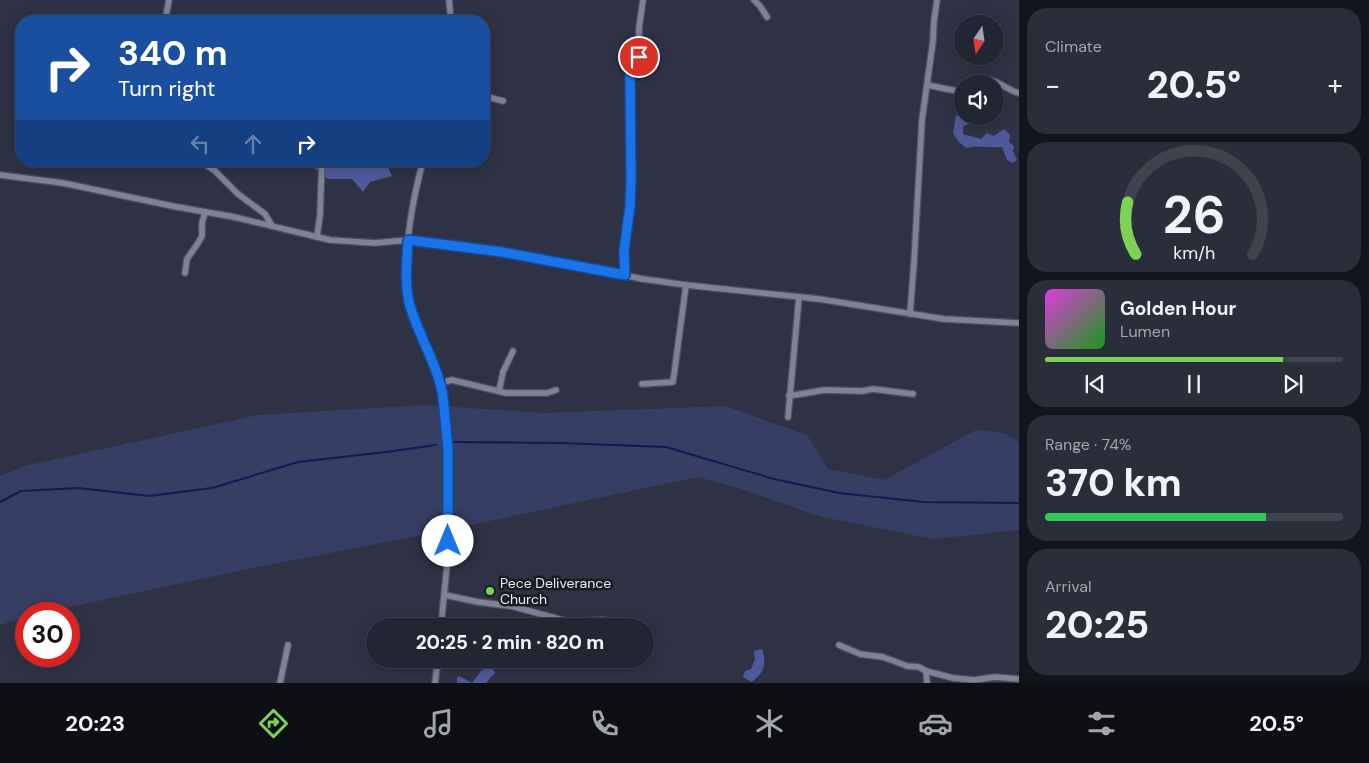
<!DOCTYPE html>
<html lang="en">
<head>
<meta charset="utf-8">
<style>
	:root { --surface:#222633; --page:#2a2e3b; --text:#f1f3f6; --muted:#a2a5ac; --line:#3f434e; --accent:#7dd154 }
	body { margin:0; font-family:"DM Sans",sans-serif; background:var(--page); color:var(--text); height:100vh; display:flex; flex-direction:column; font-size:19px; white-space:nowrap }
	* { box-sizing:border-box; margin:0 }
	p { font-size:16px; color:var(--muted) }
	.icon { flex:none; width:28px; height:28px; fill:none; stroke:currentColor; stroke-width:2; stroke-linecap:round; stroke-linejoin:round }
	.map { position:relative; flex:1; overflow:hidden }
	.panel { display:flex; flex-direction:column; gap:8px; padding:8px; background:#13151c; width:350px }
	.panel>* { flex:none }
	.top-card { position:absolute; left:15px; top:15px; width:475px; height:152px; border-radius:20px; box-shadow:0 2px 12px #0003,0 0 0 1px var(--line); background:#1a4fa0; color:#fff; overflow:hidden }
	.needle { width:32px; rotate:193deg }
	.controls { position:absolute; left:954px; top:15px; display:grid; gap:10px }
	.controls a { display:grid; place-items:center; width:50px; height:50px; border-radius:50%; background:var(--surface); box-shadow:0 2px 12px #0003,0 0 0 1px var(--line); font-size:25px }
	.speed { position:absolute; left:15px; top:602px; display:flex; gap:10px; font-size:25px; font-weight:700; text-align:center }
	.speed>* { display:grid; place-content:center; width:65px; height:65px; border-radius:50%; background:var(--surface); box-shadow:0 2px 12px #0003,0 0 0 1px var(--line); line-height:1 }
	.speed .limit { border:8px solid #d22; background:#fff; color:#111 }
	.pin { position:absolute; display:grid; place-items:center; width:42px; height:42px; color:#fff; margin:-21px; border:2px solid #fff; border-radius:50%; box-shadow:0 1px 5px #0007 }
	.me { position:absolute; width:55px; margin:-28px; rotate:0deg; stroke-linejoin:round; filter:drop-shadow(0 0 4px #0008) }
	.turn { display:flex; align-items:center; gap:18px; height:105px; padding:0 20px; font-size:22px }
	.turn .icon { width:65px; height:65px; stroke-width:2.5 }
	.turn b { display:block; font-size:35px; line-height:42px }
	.lanes { display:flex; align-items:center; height:48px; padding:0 20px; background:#0003; justify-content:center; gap:25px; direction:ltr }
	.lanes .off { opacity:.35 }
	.big { font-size:38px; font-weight:800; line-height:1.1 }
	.panel .card { flex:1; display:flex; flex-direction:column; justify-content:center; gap:8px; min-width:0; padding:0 18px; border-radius:20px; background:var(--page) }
	.panel .dial { align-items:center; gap:0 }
	.dial svg { height:130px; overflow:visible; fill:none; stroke:var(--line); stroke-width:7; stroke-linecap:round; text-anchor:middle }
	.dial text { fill:var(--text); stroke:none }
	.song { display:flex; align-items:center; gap:15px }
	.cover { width:60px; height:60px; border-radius:8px; background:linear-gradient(135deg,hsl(300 70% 55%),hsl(120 70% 35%)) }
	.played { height:5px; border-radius:2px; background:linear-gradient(90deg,var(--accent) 80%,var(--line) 80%) }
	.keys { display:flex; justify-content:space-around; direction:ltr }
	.heat { display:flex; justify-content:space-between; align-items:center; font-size:28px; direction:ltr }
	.charge { height:8px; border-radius:4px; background:linear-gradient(90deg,#34c759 74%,var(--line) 0) }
	.trip { position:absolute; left:366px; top:618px; width:288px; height:50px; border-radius:25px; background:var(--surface); box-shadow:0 2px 12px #0003,0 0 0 1px var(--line); font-weight:800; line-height:50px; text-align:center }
	.tabs { display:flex; height:80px; justify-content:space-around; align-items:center; background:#0e0f14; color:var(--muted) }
	.tabs .icon { width:35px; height:35px }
	.tabs .current { color:var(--accent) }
	.tabs b { font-size:22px; color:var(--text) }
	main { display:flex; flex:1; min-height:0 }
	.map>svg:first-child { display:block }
	.green { fill:#363e64 }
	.forest { fill:#4e599b }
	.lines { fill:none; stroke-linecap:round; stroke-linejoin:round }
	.stream { stroke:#161854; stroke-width:2 }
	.minor-casing { stroke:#4e515f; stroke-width:8 }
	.minor { stroke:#7d8297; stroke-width:5.5 }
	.route-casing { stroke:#114b97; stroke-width:12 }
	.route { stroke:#1a73e8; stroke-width:9 }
	.poi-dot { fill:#7dd154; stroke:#191b22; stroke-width:2 }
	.labels { text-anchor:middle; stroke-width:5; stroke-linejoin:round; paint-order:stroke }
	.poi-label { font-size:14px; fill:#e9ecf7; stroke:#191b22; text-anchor:start }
</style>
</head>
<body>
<main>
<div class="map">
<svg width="1019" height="683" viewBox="0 0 1019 683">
	<rect width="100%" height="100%" fill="#2e3244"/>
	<polygon class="green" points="424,405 544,413 725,406 807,435 828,469 884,480 976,430 1004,433 1019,442 1019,530 933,539 818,516 741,489 698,477 423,535 248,569 36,614 26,614 26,617 0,625 0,476 24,466 258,415"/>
	<g class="forest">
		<path d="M 956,115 L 971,122 L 963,127 L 963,134 L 981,139 L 987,133 L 994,136 L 1004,129 L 1010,135 L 1009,142 L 1014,146 L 1013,151 L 1017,160 L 1013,163 L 1007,160 L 1002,147 C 990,148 978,145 966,148 L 959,142 L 953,133 Z"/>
		<polygon points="308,161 387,161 386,164 392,176 370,182 363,192 352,179 328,179 308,163"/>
		<path d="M 762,649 C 767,665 764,672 752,682 L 743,677 L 745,671 L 751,669 L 755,659 L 754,651 Z"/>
		<polygon points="490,664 495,673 486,683 457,683 457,678 459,676 472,683 481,671"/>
	</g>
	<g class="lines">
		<g class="stream">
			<polyline points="448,442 560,443 666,447 774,479 839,493 924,502 1019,503"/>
			<polyline points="0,502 21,491 78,488 149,496 212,488 298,462 386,452 436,445"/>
		</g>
		<defs>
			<g id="minor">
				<polyline points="449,0 451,21"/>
				<polyline points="754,0 760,6 767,17"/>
				<polyline points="165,21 169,0"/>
				<path d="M 978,84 C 992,73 1005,90 1019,93"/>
				<polyline points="927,85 962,92"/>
				<polyline points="484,96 503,101"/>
				<polyline points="200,161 215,171 238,194 265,214 272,226"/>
				<path d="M 423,161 C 411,206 401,260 410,305 L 442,389 L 446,423 L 448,475 L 448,555 L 441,626"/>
				<polyline points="0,175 63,183 172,206 234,217 330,240 375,243 408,240 502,252 643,279 686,285 819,299 944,319 1019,323"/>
				<polyline points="317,237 320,215 322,161"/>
				<polyline points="185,273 187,259 198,243 202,236 202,223 205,212"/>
				<polyline points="625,275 624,251 630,206 631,179 630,78 631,71 639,57 639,28 643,0"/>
				<polyline points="910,314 914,262 922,120 933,41 934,21 937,0"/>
				<polyline points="440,383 452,380 456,381 506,393 547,393 556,390"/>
				<polyline points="642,384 673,382 686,285"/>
				<polyline points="499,391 503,372 513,351"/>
				<polyline points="789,396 824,390 862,391 873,389 913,394"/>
				<polyline points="788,417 799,297"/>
				<polyline points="445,595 478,602 511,606 570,622 603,620 611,622 620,626"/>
				<polyline points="839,645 860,654 883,657 907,666 919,667 926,671 953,678 974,680 995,677 1019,679"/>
				<polyline points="642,659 643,660"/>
				<polyline points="926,671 927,683"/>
				<polyline points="280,683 288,645"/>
				<polyline points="435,683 438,659"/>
			</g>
		</defs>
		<use href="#minor" class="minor-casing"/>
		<use href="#minor" class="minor"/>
	</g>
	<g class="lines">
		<defs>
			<path id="route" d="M 448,541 L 448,450 L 443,397 C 438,365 419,337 410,306 C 404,285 407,261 408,240 L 502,252 L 625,275 L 624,251 L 630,206 L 631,179 L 630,78 L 632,71 L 639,57"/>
		</defs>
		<use href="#route" class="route-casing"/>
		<use href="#route" class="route"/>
	</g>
	<circle class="poi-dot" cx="490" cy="591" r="5"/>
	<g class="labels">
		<g class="poi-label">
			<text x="500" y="588">Pece Deliverance<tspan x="500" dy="16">Church</tspan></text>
		</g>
	</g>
</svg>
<div class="controls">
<a><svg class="needle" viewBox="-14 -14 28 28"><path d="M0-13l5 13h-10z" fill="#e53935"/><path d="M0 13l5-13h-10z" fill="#a2a5ac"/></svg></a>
<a><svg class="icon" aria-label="sound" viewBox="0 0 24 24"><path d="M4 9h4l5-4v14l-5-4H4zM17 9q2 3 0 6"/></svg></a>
</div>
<div class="speed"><div class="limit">30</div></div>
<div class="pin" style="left:639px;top:57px;background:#d93025"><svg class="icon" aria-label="arrive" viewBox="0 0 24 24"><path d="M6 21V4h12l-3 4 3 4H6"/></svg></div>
<svg class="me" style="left:448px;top:541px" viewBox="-20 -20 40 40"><circle r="19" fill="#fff"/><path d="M0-13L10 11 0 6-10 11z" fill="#1a73e8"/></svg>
<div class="trip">20:25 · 2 min · 820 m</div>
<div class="top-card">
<div class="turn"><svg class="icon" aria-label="right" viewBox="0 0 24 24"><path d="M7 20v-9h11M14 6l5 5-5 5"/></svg><div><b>340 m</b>Turn right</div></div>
<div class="lanes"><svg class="icon off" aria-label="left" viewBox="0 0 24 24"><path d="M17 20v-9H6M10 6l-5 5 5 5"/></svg><svg class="icon off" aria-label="ahead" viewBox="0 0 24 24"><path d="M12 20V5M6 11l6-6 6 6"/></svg><svg class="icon" aria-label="right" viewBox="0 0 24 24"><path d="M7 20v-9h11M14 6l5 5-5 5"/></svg></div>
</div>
</div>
<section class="panel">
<div class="card"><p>Climate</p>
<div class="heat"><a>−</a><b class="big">20.5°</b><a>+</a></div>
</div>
<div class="card dial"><svg viewBox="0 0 100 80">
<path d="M14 69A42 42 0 1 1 86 69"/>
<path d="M14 69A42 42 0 0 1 9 37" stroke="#7dd154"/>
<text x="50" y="56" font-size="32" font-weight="700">26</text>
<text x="50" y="72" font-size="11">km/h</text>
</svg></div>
<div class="card">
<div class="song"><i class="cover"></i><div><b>Golden Hour</b><p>Lumen</p></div></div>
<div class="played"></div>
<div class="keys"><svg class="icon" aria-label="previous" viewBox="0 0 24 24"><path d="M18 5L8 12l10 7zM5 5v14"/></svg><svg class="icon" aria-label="pause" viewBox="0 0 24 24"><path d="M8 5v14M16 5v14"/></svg><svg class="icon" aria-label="next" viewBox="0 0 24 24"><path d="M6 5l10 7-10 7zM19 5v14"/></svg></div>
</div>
<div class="card"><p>Range · 74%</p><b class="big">370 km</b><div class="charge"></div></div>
<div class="card"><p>Arrival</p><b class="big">20:25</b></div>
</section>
</main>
<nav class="tabs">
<b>20:23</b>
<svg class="icon current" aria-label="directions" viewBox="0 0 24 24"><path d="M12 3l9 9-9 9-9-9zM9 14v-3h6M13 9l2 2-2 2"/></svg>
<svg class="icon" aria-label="music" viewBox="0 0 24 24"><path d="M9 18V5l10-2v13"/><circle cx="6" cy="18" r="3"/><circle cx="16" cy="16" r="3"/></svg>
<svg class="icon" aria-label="phone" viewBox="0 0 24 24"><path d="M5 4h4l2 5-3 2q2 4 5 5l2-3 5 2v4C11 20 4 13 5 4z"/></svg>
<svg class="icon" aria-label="climate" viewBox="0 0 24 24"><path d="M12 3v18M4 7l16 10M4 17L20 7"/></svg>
<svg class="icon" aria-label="car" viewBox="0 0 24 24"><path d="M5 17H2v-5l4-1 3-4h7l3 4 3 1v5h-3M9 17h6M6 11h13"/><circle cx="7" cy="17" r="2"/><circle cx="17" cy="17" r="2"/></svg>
<svg class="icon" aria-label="filters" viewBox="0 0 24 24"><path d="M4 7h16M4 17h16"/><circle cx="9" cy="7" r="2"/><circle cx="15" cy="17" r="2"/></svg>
<b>20.5°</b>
</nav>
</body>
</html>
